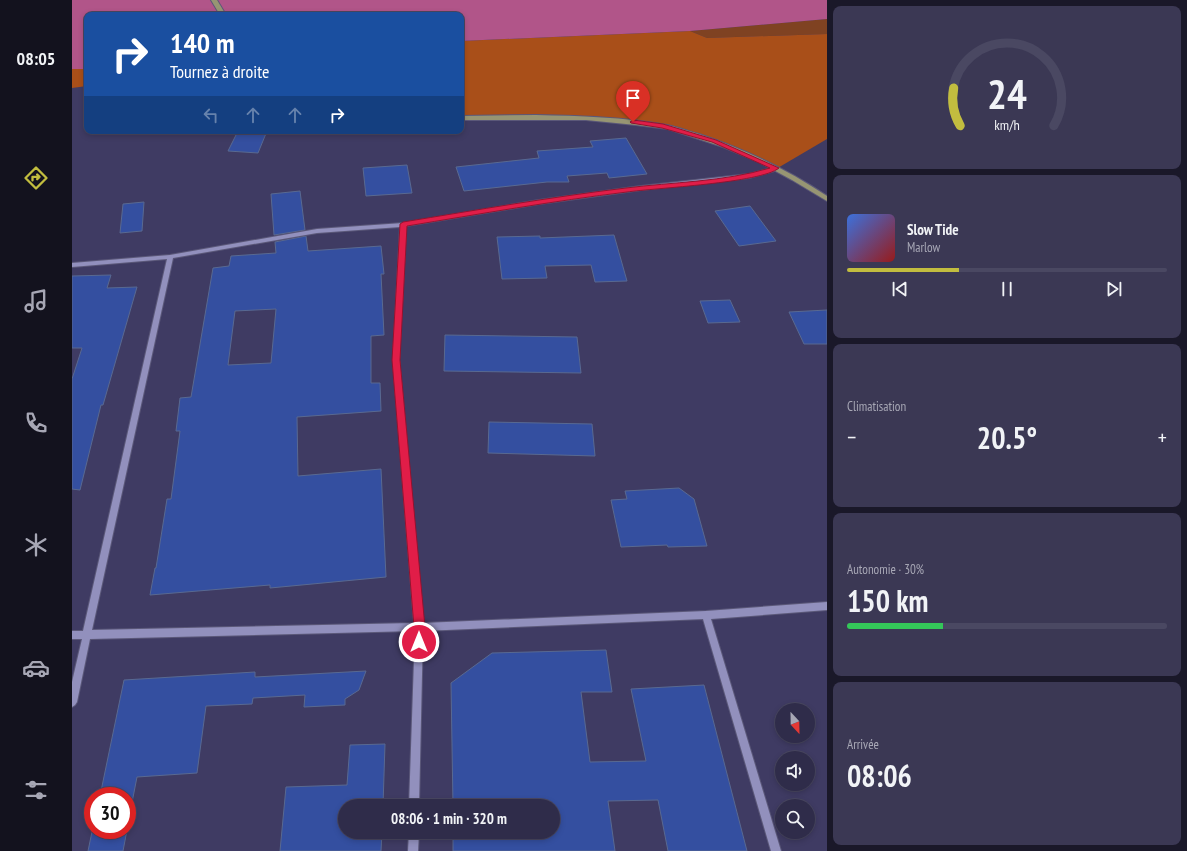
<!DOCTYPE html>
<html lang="fr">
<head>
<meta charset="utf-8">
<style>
	:root { --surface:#2f2c4a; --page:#3b3854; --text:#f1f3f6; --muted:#a7a7b5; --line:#4a4862; --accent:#c2bd3f }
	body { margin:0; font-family:"PT Sans Narrow",sans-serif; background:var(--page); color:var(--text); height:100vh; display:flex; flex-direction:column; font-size:15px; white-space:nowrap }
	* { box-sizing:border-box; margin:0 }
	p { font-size:13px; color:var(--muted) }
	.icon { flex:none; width:22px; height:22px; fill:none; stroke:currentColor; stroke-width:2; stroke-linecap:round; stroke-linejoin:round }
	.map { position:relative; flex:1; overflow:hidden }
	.details { display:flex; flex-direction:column; gap:6px; padding:6px; background:#1a1829; width:360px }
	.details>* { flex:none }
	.banner { position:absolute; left:12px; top:12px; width:380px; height:122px; border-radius:8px; box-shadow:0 2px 6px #0003,0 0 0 1px var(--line); background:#1a4fa0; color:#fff; overflow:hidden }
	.needle { width:26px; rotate:158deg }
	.buttons { position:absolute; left:703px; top:703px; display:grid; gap:8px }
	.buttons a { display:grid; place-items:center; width:40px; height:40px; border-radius:50%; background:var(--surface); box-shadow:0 2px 6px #0003,0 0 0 1px var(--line); font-size:20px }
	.speed { position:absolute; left:12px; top:787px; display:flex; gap:8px; font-size:20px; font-weight:700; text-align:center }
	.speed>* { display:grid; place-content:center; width:52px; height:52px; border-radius:50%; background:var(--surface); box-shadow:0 2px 6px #0003,0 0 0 1px var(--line); line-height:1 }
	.speed .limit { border:6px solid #d22; background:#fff; color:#111 }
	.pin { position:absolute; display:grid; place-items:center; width:34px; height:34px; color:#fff; margin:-41px -17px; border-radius:50% 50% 50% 0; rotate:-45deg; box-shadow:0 0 4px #0007 }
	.pin .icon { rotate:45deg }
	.me { position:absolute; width:44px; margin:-22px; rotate:0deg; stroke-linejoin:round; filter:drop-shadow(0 0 3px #0008) }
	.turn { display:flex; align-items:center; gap:14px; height:84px; padding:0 20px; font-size:18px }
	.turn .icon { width:52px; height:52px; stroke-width:2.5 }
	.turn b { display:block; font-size:28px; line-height:34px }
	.lanes { display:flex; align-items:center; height:38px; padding:0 20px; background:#0003; justify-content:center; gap:20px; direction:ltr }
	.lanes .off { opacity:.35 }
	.big { font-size:30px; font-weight:600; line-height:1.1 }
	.details .card { flex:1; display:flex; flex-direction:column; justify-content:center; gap:6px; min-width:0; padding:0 14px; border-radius:8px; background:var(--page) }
	.details .dial { align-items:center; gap:0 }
	.dial svg { height:104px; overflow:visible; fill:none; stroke:var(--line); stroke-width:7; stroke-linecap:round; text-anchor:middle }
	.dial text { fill:var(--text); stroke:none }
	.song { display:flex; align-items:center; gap:12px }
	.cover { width:48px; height:48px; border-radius:6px; background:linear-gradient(135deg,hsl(220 70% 55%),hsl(0 70% 35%)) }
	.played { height:4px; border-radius:2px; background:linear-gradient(90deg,var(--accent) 35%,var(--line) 35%) }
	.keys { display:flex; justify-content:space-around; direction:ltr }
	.heat { display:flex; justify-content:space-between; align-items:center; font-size:22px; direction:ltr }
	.charge { height:6px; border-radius:3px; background:linear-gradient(90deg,#34c759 30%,var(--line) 0) }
	.trip { position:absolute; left:266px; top:799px; width:222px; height:40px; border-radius:20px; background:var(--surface); box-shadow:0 2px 6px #0003,0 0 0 1px var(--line); font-weight:600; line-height:40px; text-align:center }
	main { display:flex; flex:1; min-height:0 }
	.tabs { display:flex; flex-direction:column; width:72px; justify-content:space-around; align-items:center; background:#13121e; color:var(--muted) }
	.tabs .icon { width:28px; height:28px }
	.tabs .active { color:var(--accent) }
	.tabs b { font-size:18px; color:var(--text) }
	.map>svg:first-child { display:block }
	.green { fill:#7f4222 }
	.forest { fill:#a94f19 }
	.water { fill:#b15589 }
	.building { fill:#344fa0; stroke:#596991; fill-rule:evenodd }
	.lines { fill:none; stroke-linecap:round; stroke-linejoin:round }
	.minor-casing { stroke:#5b5879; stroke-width:2 }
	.major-casing { stroke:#5b5879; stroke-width:2 }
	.minor { fill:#9290bd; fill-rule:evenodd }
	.major { fill:#979573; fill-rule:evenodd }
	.route { fill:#e11d48; stroke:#92132f }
</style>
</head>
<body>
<main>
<nav class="tabs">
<b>08:05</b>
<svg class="icon active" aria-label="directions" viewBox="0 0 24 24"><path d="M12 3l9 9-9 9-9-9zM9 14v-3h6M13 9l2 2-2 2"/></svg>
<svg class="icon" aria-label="music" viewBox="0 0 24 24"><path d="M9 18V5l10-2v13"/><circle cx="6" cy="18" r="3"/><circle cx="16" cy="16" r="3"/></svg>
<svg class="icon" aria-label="phone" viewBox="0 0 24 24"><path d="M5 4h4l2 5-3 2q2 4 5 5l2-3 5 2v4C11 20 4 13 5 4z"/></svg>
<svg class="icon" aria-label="climate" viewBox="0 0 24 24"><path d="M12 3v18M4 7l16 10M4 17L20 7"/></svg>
<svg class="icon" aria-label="car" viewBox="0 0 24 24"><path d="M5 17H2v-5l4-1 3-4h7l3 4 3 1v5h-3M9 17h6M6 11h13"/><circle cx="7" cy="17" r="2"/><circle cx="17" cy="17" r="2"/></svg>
<svg class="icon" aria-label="filters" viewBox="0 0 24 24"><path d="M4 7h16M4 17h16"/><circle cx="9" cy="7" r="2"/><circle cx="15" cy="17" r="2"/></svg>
</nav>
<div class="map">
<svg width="755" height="851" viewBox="0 0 755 851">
	<rect width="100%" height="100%" fill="#3f3b63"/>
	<polygon class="green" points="755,19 755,34 635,38 618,31"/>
	<g class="forest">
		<path d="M 618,31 L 635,38 L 755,34 L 755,139 L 704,169 C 667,152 630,133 590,126 C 524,114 456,118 389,118 L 389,41 Z"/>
		<polygon points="0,69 15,69 15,86 0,88"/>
	</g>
	<polygon class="water" points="0,0 755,0 755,19 618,31 389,41 389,15 15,15 15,69 0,69"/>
	<g class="building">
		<polygon points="166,131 195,131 186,153 156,151"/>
		<polygon points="554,138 575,174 537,178 535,173 495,176 497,182 475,182 392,191 384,167 467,158 465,151 521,147 518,141"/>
		<polygon points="335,165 340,193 294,196 291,168"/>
		<polygon points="228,191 233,230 202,235 199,194"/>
		<polygon points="72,202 70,231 48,233 51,204"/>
		<polygon points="678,206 704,241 667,246 643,211"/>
		<polygon points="542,235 555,281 523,282 519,265 473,266 475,278 430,279 425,237 468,236 468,238"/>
		<path d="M 234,236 L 236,251 L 309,246 L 312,274 L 309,274 L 312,335 L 299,336 L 299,383 L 308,383 L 309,411 L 225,417 L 226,476 L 309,469 L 314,577 L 198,588 L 198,585 L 78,595 L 83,568 L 84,568 L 95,499 L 99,499 L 108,431 L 104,431 L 108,398 L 119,397 L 141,268 L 157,266 L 159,256 L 204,253 L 203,242 ZM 204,309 L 199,363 L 156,365 L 163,311 Z"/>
		<polygon points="39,275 35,288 65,287 31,405 29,405 8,490 0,489 0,379 10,348 0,348 0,276"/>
		<polygon points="658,300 668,322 636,323 628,301"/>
		<polygon points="755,310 755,344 732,344 717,312"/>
		<polygon points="373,335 505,337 509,373 372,371"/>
		<polygon points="417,422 520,424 523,456 416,453"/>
		<polygon points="607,488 622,499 635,546 596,547 595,545 549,547 539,500 555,499 553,491"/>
		<polygon points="534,650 540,692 509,692 518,762 574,761 559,689 632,685 675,851 596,851 586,800 536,801 543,851 381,851 381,832 481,832 481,806 381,806 379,683 420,653"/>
		<polygon points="294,671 287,690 273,699 273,705 232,707 233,695 181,698 180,704 134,706 125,773 65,777 55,828 55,796 28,796 52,680 183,672 183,677"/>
		<polygon points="313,744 311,806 273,806 273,832 310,832 309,851 208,851 214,787 275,785 278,745"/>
		<polygon points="21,827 21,830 55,830 51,851 16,851"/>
	</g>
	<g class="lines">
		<defs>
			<g id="minor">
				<path d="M 704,167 L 706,168 L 706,170 L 677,178 L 569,190 L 467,204 L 334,226 L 327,360 L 351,623 L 634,611 L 755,602 L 755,610 L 639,619 L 709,851 L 699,851 L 631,619 L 351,631 L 347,806 L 337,806 L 343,631 L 18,639 L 5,702 L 3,705 L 0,707 L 0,682 L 10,639 L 0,639 L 0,631 L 11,631 L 95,259 L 0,267 L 0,263 L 98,255 L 245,229 L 331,223 L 467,200 L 569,186 L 677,174 ZM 328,227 L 321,360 L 342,623 L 20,630 L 101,258 L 245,233 Z"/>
				<polygon points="337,832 347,832 346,851 336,851"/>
			</g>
			<g id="major">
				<polygon points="139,0 145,0 154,15 148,15"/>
				<path d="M 464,115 C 508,116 552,117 595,125 C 605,127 616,131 627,134 C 672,149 715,169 755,196 L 755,201 L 720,180 L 687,162 L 651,147 L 596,129 L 564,125 L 514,120 L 389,120 L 389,116 Z"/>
			</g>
		</defs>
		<use href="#minor" class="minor-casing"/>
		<use href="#major" class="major-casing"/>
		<use href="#minor" class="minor"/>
		<use href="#major" class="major"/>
	</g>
	<path class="route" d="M 561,120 L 591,124 L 644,140 L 707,168 C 689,183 583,188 555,192 C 481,201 408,214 335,226 L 328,360 L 353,627 L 352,642 L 351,646 L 347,647 L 343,646 L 341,642 L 342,627 L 320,360 L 328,224 L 331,222 C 405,210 479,197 554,188 C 601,182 651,182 698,168 L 640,142 L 590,128 L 559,123 L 558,122 Z"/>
</svg>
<div class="buttons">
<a><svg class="needle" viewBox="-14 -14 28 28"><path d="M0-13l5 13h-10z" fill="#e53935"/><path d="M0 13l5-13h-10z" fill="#a7a7b5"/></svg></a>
<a><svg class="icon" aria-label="sound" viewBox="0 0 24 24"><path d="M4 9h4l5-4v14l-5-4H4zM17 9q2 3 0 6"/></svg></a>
<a><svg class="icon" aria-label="search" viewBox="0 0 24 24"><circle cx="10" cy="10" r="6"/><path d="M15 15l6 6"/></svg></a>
</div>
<div class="speed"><div class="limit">30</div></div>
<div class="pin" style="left:561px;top:122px;background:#d93025"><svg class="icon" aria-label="arrive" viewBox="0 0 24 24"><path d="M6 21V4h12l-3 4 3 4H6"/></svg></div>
<svg class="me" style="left:347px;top:642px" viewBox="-20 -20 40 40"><circle r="17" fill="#e11d48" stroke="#fff" stroke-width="3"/><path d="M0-11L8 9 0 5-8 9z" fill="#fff"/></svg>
<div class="trip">08:06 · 1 min · 320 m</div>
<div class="banner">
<div class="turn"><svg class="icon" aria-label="right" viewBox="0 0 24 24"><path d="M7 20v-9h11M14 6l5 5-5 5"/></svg><div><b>140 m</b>Tournez à droite</div></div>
<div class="lanes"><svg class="icon off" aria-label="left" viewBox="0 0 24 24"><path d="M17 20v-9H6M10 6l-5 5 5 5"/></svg><svg class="icon off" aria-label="ahead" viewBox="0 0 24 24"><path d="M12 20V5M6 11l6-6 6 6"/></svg><svg class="icon off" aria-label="ahead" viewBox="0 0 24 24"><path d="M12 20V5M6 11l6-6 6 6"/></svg><svg class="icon" aria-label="right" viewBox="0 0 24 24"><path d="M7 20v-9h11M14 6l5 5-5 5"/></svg></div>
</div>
</div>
<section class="details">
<div class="card dial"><svg viewBox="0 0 100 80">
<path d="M14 69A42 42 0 1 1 86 69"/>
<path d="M14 69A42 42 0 0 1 9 40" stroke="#c2bd3f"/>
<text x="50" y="56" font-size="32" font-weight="700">24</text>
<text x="50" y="72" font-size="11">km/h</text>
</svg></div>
<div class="card">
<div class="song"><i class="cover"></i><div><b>Slow Tide</b><p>Marlow</p></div></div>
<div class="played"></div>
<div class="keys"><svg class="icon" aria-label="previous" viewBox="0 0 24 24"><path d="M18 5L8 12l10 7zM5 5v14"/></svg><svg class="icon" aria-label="pause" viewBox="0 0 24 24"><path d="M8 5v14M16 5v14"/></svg><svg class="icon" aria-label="next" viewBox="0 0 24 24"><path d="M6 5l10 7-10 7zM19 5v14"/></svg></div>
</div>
<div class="card"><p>Climatisation</p>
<div class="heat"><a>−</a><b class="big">20.5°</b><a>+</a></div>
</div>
<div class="card"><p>Autonomie · 30%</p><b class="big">150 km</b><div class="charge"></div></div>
<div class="card"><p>Arrivée</p><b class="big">08:06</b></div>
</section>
</main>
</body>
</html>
